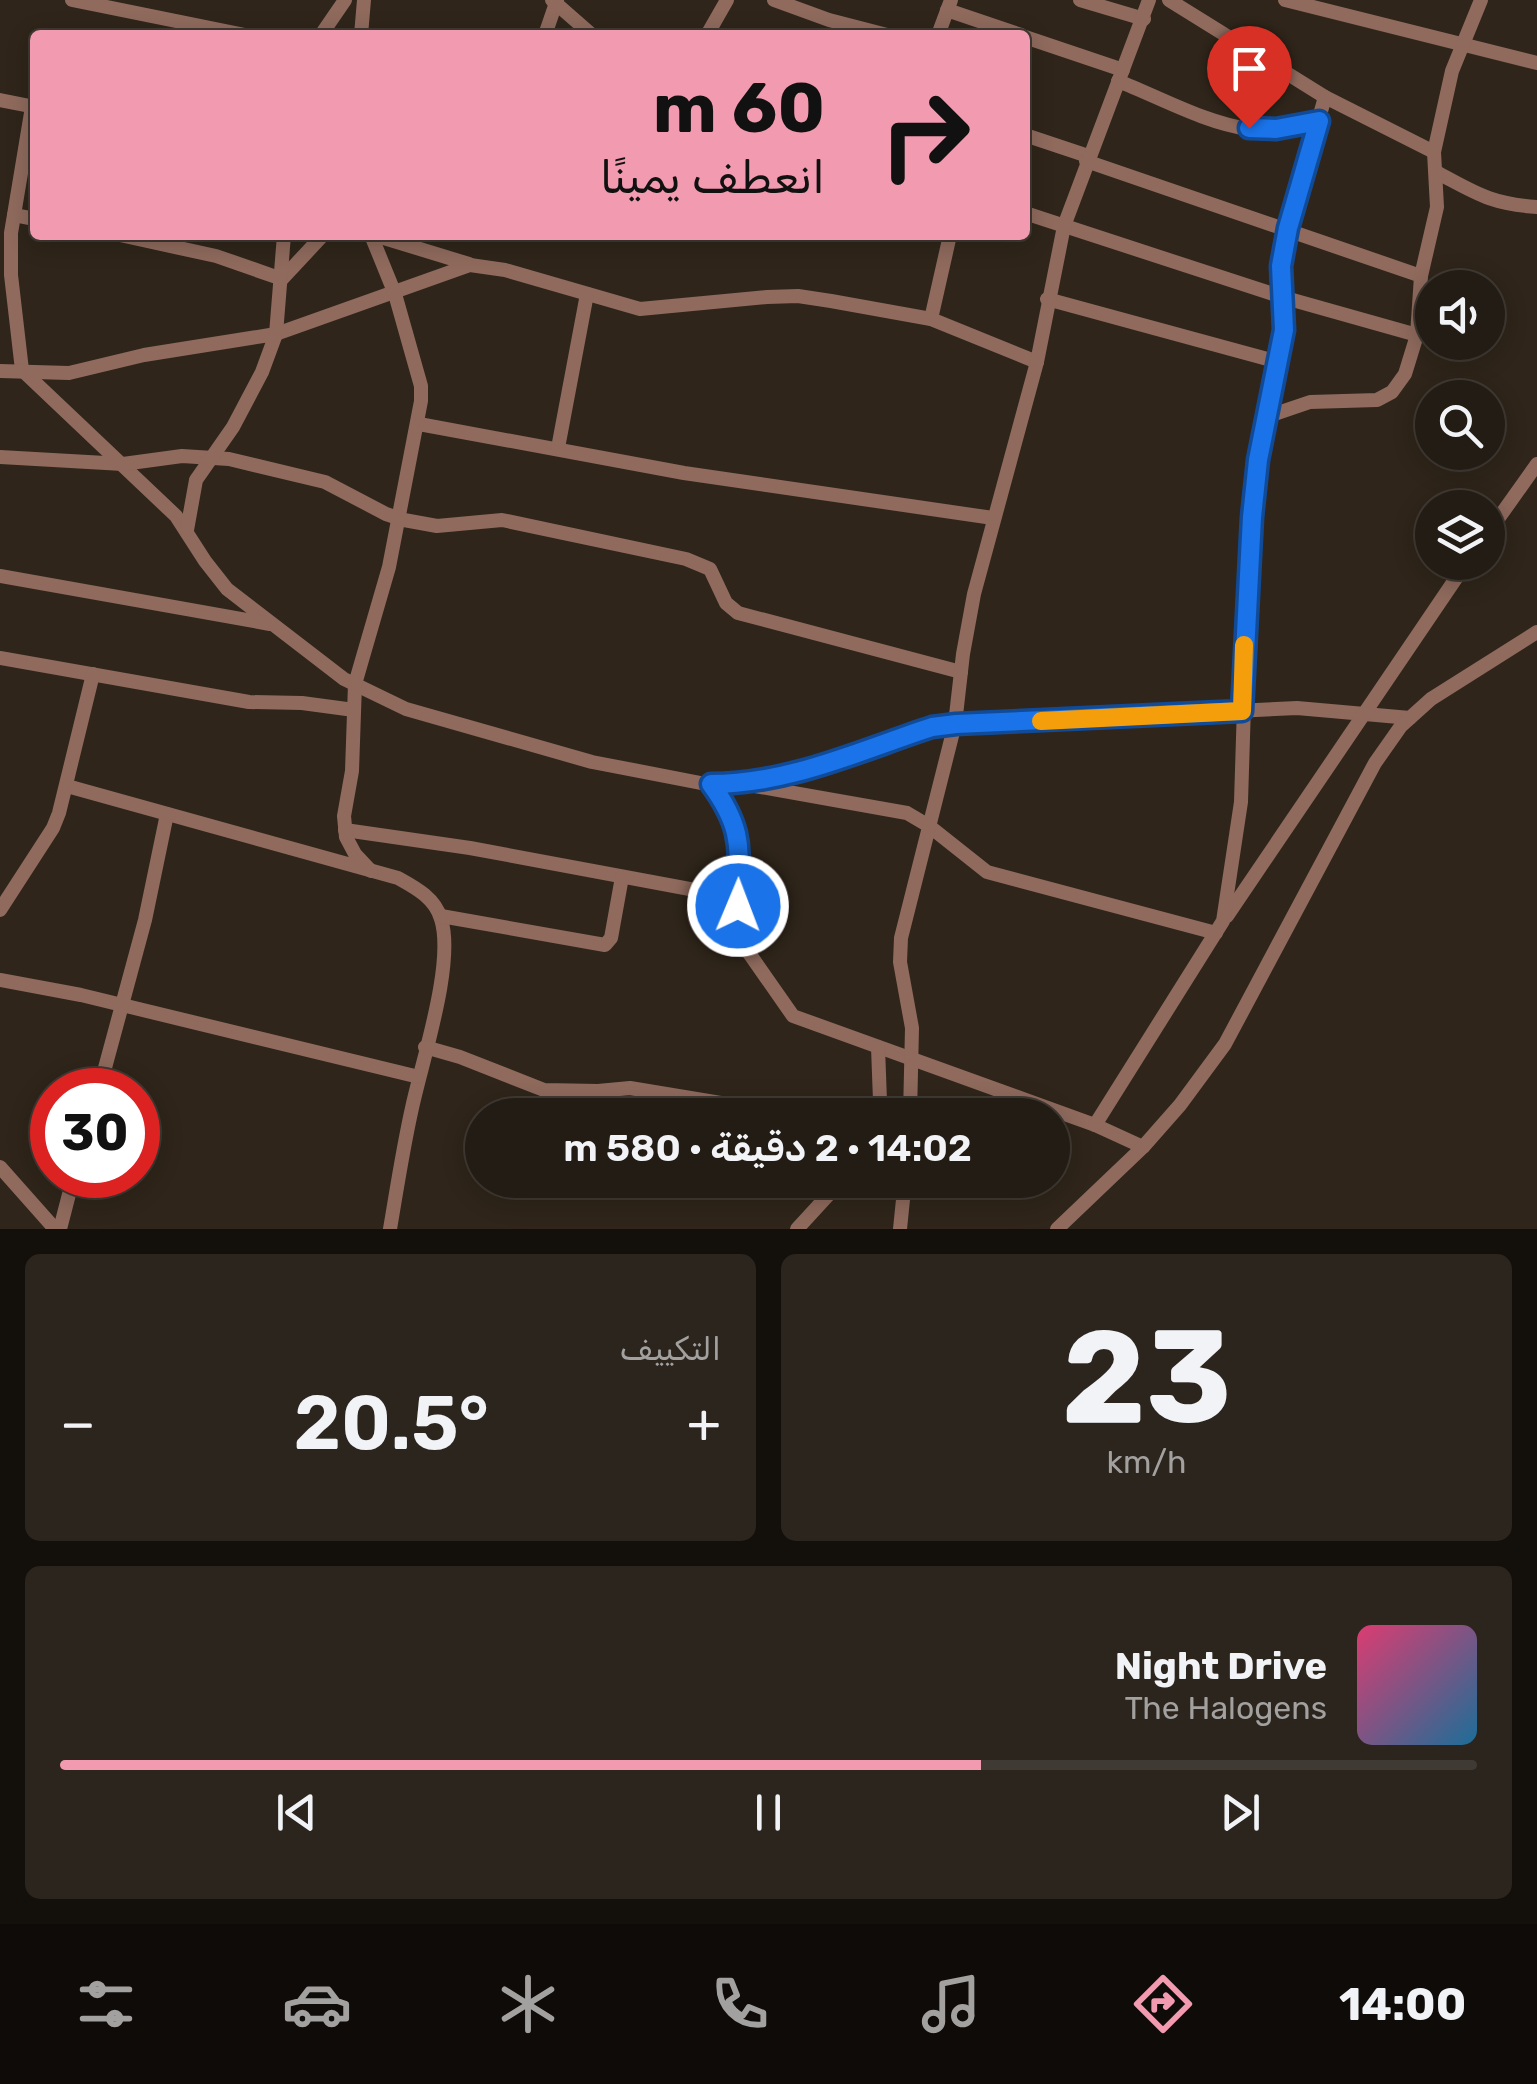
<!DOCTYPE html>
<html lang="ar">
<head>
<meta charset="utf-8">
<style>
	:root { --surface:#231c14; --page:#2b251d; --text:#f1f3f6; --muted:#a3a1a0; --line:#403a34; --accent:#f29aaf }
	body { margin:0; font-family:Rubik,"Noto Sans Arabic",sans-serif; background:var(--page); color:var(--text); direction:rtl; height:100vh; display:flex; flex-direction:column; font-size:38px; white-space:nowrap }
	* { box-sizing:border-box; margin:0 }
	p { font-size:32px; color:var(--muted) }
	.icon { flex:none; width:55px; height:55px; fill:none; stroke:currentColor; stroke-width:2; stroke-linecap:round; stroke-linejoin:round }
	.map { position:relative; height:1229px; overflow:hidden; direction:ltr }
	.side { display:flex; flex-direction:column; gap:25px; padding:25px; background:#130f0b; flex:1 }
	.side>* { flex:none }
	.guide { position:absolute; left:30px; top:30px; width:1000px; height:210px; border-radius:10px; box-shadow:0 5px 25px #0003,0 0 0 2px var(--line); direction:rtl; background:#f29aaf; color:#111; overflow:hidden }
	.controls { position:absolute; left:1415px; top:270px; display:grid; gap:20px }
	.controls a { display:grid; place-items:center; width:90px; height:90px; border-radius:50%; background:var(--surface); box-shadow:0 5px 25px #0003,0 0 0 2px var(--line); font-size:50px }
	.speed { position:absolute; left:30px; top:1068px; display:flex; gap:20px; font-size:50px; font-weight:700; text-align:center }
	.speed>* { display:grid; place-content:center; width:130px; height:130px; border-radius:50%; background:var(--surface); box-shadow:0 5px 25px #0003,0 0 0 2px var(--line); line-height:1 }
	.speed .limit { border:15px solid #d22; background:#fff; color:#111 }
	.pin { position:absolute; display:grid; place-items:center; width:85px; height:85px; color:#fff; margin:-102px -42px; border-radius:50% 50% 50% 0; rotate:-45deg; box-shadow:0 0 10px #0007 }
	.pin .icon { rotate:45deg }
	.me { position:absolute; width:110px; margin:-55px; rotate:1deg; stroke-linejoin:round; filter:drop-shadow(0 0 8px #0008) }
	.turn { display:flex; align-items:center; gap:35px; height:210px; padding:0 40px; font-size:45px }
	.turn .icon { width:130px; height:130px; stroke-width:2.5 }
	.turn b { display:block; font-size:70px; line-height:85px }
	.big { font-size:75px; font-weight:600; line-height:1.1 }
	.side .card { flex:1; display:flex; flex-direction:column; justify-content:center; gap:15px; min-width:0; padding:0 35px; border-radius:15px; background:var(--page) }
	.side .dial { align-items:center; gap:0 }
	.dial b { font-size:130px; line-height:1 }
	.song { display:flex; align-items:center; gap:30px }
	.cover { width:120px; height:120px; border-radius:15px; background:linear-gradient(135deg,hsl(340 70% 55%),hsl(200 70% 35%)) }
	.played { height:10px; border-radius:5px; background:linear-gradient(90deg,var(--accent) 65%,var(--line) 65%) }
	.keys { display:flex; justify-content:space-around; direction:ltr }
	.heat { display:flex; justify-content:space-between; align-items:center; font-size:55px; direction:ltr }
	.side .tiles { flex:1; display:grid; gap:25px; grid-template-columns:1fr 1fr }
	.card:last-child { grid-column:span 2 }
	.trip { position:absolute; left:465px; top:1098px; width:605px; height:100px; border-radius:50px; background:var(--surface); box-shadow:0 5px 25px #0003,0 0 0 2px var(--line); font-weight:600; line-height:100px; text-align:center; direction:rtl }
	.tab-bar { display:flex; height:160px; justify-content:space-around; align-items:center; background:#0e0b08; color:var(--muted) }
	.tab-bar .icon { width:70px; height:70px }
	.tab-bar .current { color:var(--accent) }
	.tab-bar b { font-size:45px; color:var(--text) }
	.map>svg:first-child { display:block }
	.lines { fill:none; stroke-linecap:round; stroke-linejoin:round }
	.minor { stroke:#8f6a5d; stroke-width:14 }
	.route-casing { stroke:#114b97; stroke-width:25 }
	.route { stroke:#1a73e8; stroke-width:18 }
	.slow { stroke:#f59e0b; stroke-width:18 }
</style>
</head>
<body>
<div class="map">
<svg width="1537" height="1229" viewBox="0 0 1537 1229">
	<rect width="100%" height="100%" fill="#2f251a"/>
	<g class="lines">
		<g class="minor">
			<polyline points="72,0 245,35"/>
			<polyline points="552,0 592,35"/>
			<polyline points="774,0 829,20 887,35"/>
			<polyline points="1080,0 1144,19"/>
			<polyline points="1169,0 1325,97 1434,152"/>
			<polyline points="1285,0 1537,63"/>
			<polyline points="947,10 1021,35"/>
			<polyline points="321,35 345,0"/>
			<polyline points="361,35 364,0"/>
			<polyline points="545,35 557,0"/>
			<polyline points="707,35 727,0"/>
			<polyline points="938,35 951,0"/>
			<polyline points="1025,37 1123,70"/>
			<path d="M 1118,81 C 1159,97 1205,123 1249,129 C 1273,132 1296,125 1319,121"/>
			<polyline points="0,100 35,107"/>
			<polyline points="32,107 11,233 11,275 22,370 176,516 205,561 227,589 344,679 406,709 592,762 711,785 744,784 779,778 932,727 955,724 1297,708 1410,718"/>
			<polyline points="1025,135 1088,156"/>
			<polyline points="1086,161 1421,276"/>
			<path d="M 1436,172 C 1476,193 1490,204 1537,207"/>
			<polyline points="1025,213 1282,297 1417,335"/>
			<polyline points="14,215 35,219"/>
			<polyline points="120,235 216,256 282,279 323,235"/>
			<polyline points="374,235 469,264"/>
			<polyline points="1047,299 1278,362"/>
			<polyline points="931,319 950,235"/>
			<polyline points="0,371 69,373 144,355 276,334 470,265 505,270 640,309 767,297 798,296 831,301 931,319 1037,362"/>
			<polyline points="1269,416 1310,402 1377,400 1392,392 1405,374 1417,335 1421,276 1437,207 1434,152 1452,71 1481,0"/>
			<polyline points="419,424 684,473 993,518"/>
			<polyline points="558,448 587,294"/>
			<polyline points="0,457 123,464 182,456 229,459 325,482 386,514 404,520 437,526 502,520 686,559 710,569 726,603 738,613 961,672"/>
			<polyline points="187,530 196,480 233,427 262,372 276,334 284,235"/>
			<polyline points="1488,533 1537,464"/>
			<polyline points="0,576 270,624"/>
			<polyline points="0,658 249,702 302,703 354,710"/>
			<polyline points="711,785 735,821 739,837 738,926 742,943 793,1016 1095,1125 1143,1147"/>
			<path d="M 67,786 L 398,878 C 416,888 435,898 441,919 C 455,963 422,1061 412,1108 C 403,1148 397,1188 390,1229"/>
			<polyline points="755,786 907,813 929,826 987,872 1216,933"/>
			<polyline points="345,830 470,848 738,898"/>
			<polyline points="371,871 355,854 346,837 344,816 352,771 355,684 389,567 421,401 421,386 395,294 371,235"/>
			<polyline points="0,910 53,828 59,813 93,674"/>
			<polyline points="441,916 605,945 611,938 622,877"/>
			<polyline points="1227,916 1467,562"/>
			<polyline points="0,980 81,995 419,1077"/>
			<polyline points="425,1047 460,1057 544,1090 598,1091 630,1088 794,1115"/>
			<polyline points="99,1090 145,920 167,814"/>
			<polyline points="875,1115 880,1101 878,1047"/>
			<polyline points="910,1115 912,1028 900,962 901,938 955,724 963,654 974,594 1037,362 1064,226 1149,0"/>
			<polyline points="1095,1125 1223,921 1241,802 1249,545 1258,460 1284,330 1281,266 1288,228 1325,97"/>
			<polyline points="0,1167 55,1229"/>
			<polyline points="60,1229 74,1175"/>
			<polyline points="797,1229 842,1180"/>
			<polyline points="900,1229 905,1180"/>
			<polyline points="1057,1229 1143,1147 1180,1105 1225,1044 1375,763 1401,726 1431,699 1537,632"/>
		</g>
	</g>
	<g class="lines">
		<defs>
			<path id="route" d="M 738,906 C 738,851 746,832 711,784 C 789,784 859,751 932,727 L 956,724 L 1242,711 L 1252,517 L 1258,460 L 1284,330 L 1281,266 L 1288,228 L 1319,121 L 1276,129 L 1249,128"/>
		</defs>
		<use href="#route" class="route-casing"/>
		<use href="#route" class="route"/>
		<polyline class="slow" points="1041,721 1242,711 1244,645"/>
	</g>
</svg>
<div class="controls">
<a><svg class="icon" aria-label="sound" viewBox="0 0 24 24"><path d="M4 9h4l5-4v14l-5-4H4zM17 9q2 3 0 6"/></svg></a>
<a><svg class="icon" aria-label="search" viewBox="0 0 24 24"><circle cx="10" cy="10" r="6"/><path d="M15 15l6 6"/></svg></a>
<a><svg class="icon" aria-label="layers" viewBox="0 0 24 24"><path d="M12 4l9 5-9 5-9-5zM3 14l9 5 9-5"/></svg></a>
</div>
<div class="speed"><div class="limit">30</div></div>
<div class="pin" style="left:1249px;top:128px;background:#d93025"><svg class="icon" aria-label="arrive" viewBox="0 0 24 24"><path d="M6 21V4h12l-3 4 3 4H6"/></svg></div>
<svg class="me" style="left:738px;top:906px" viewBox="-20 -20 40 40"><circle r="17" fill="#1a73e8" stroke="#fff" stroke-width="3"/><path d="M0-11L8 9 0 5-8 9z" fill="#fff"/></svg>
<div class="trip">14:02 · 2 دقيقة · 580 m</div>
<div class="guide">
<div class="turn"><svg class="icon" aria-label="right" viewBox="0 0 24 24"><path d="M7 20v-9h11M14 6l5 5-5 5"/></svg><div><b>60 m</b>انعطف يمينًا</div></div>
</div>
</div>
<section class="side">
<div class="tiles">
<div class="card dial"><b>23</b><p>km/h</p></div>
<div class="card"><p>التكييف</p>
<div class="heat"><a>−</a><b class="big">20.5°</b><a>+</a></div>
</div>
<div class="card">
<div class="song"><i class="cover"></i><div><b>Night Drive</b><p>The Halogens</p></div></div>
<div class="played"></div>
<div class="keys"><svg class="icon" aria-label="previous" viewBox="0 0 24 24"><path d="M18 5L8 12l10 7zM5 5v14"/></svg><svg class="icon" aria-label="pause" viewBox="0 0 24 24"><path d="M8 5v14M16 5v14"/></svg><svg class="icon" aria-label="next" viewBox="0 0 24 24"><path d="M6 5l10 7-10 7zM19 5v14"/></svg></div>
</div>
</div>
</section>
<nav class="tab-bar">
<b>14:00</b>
<svg class="icon current" aria-label="directions" viewBox="0 0 24 24"><path d="M12 3l9 9-9 9-9-9zM9 14v-3h6M13 9l2 2-2 2"/></svg>
<svg class="icon" aria-label="music" viewBox="0 0 24 24"><path d="M9 18V5l10-2v13"/><circle cx="6" cy="18" r="3"/><circle cx="16" cy="16" r="3"/></svg>
<svg class="icon" aria-label="phone" viewBox="0 0 24 24"><path d="M5 4h4l2 5-3 2q2 4 5 5l2-3 5 2v4C11 20 4 13 5 4z"/></svg>
<svg class="icon" aria-label="climate" viewBox="0 0 24 24"><path d="M12 3v18M4 7l16 10M4 17L20 7"/></svg>
<svg class="icon" aria-label="car" viewBox="0 0 24 24"><path d="M5 17H2v-5l4-1 3-4h7l3 4 3 1v5h-3M9 17h6M6 11h13"/><circle cx="7" cy="17" r="2"/><circle cx="17" cy="17" r="2"/></svg>
<svg class="icon" aria-label="filters" viewBox="0 0 24 24"><path d="M4 7h16M4 17h16"/><circle cx="9" cy="7" r="2"/><circle cx="15" cy="17" r="2"/></svg>
</nav>
</body>
</html>
